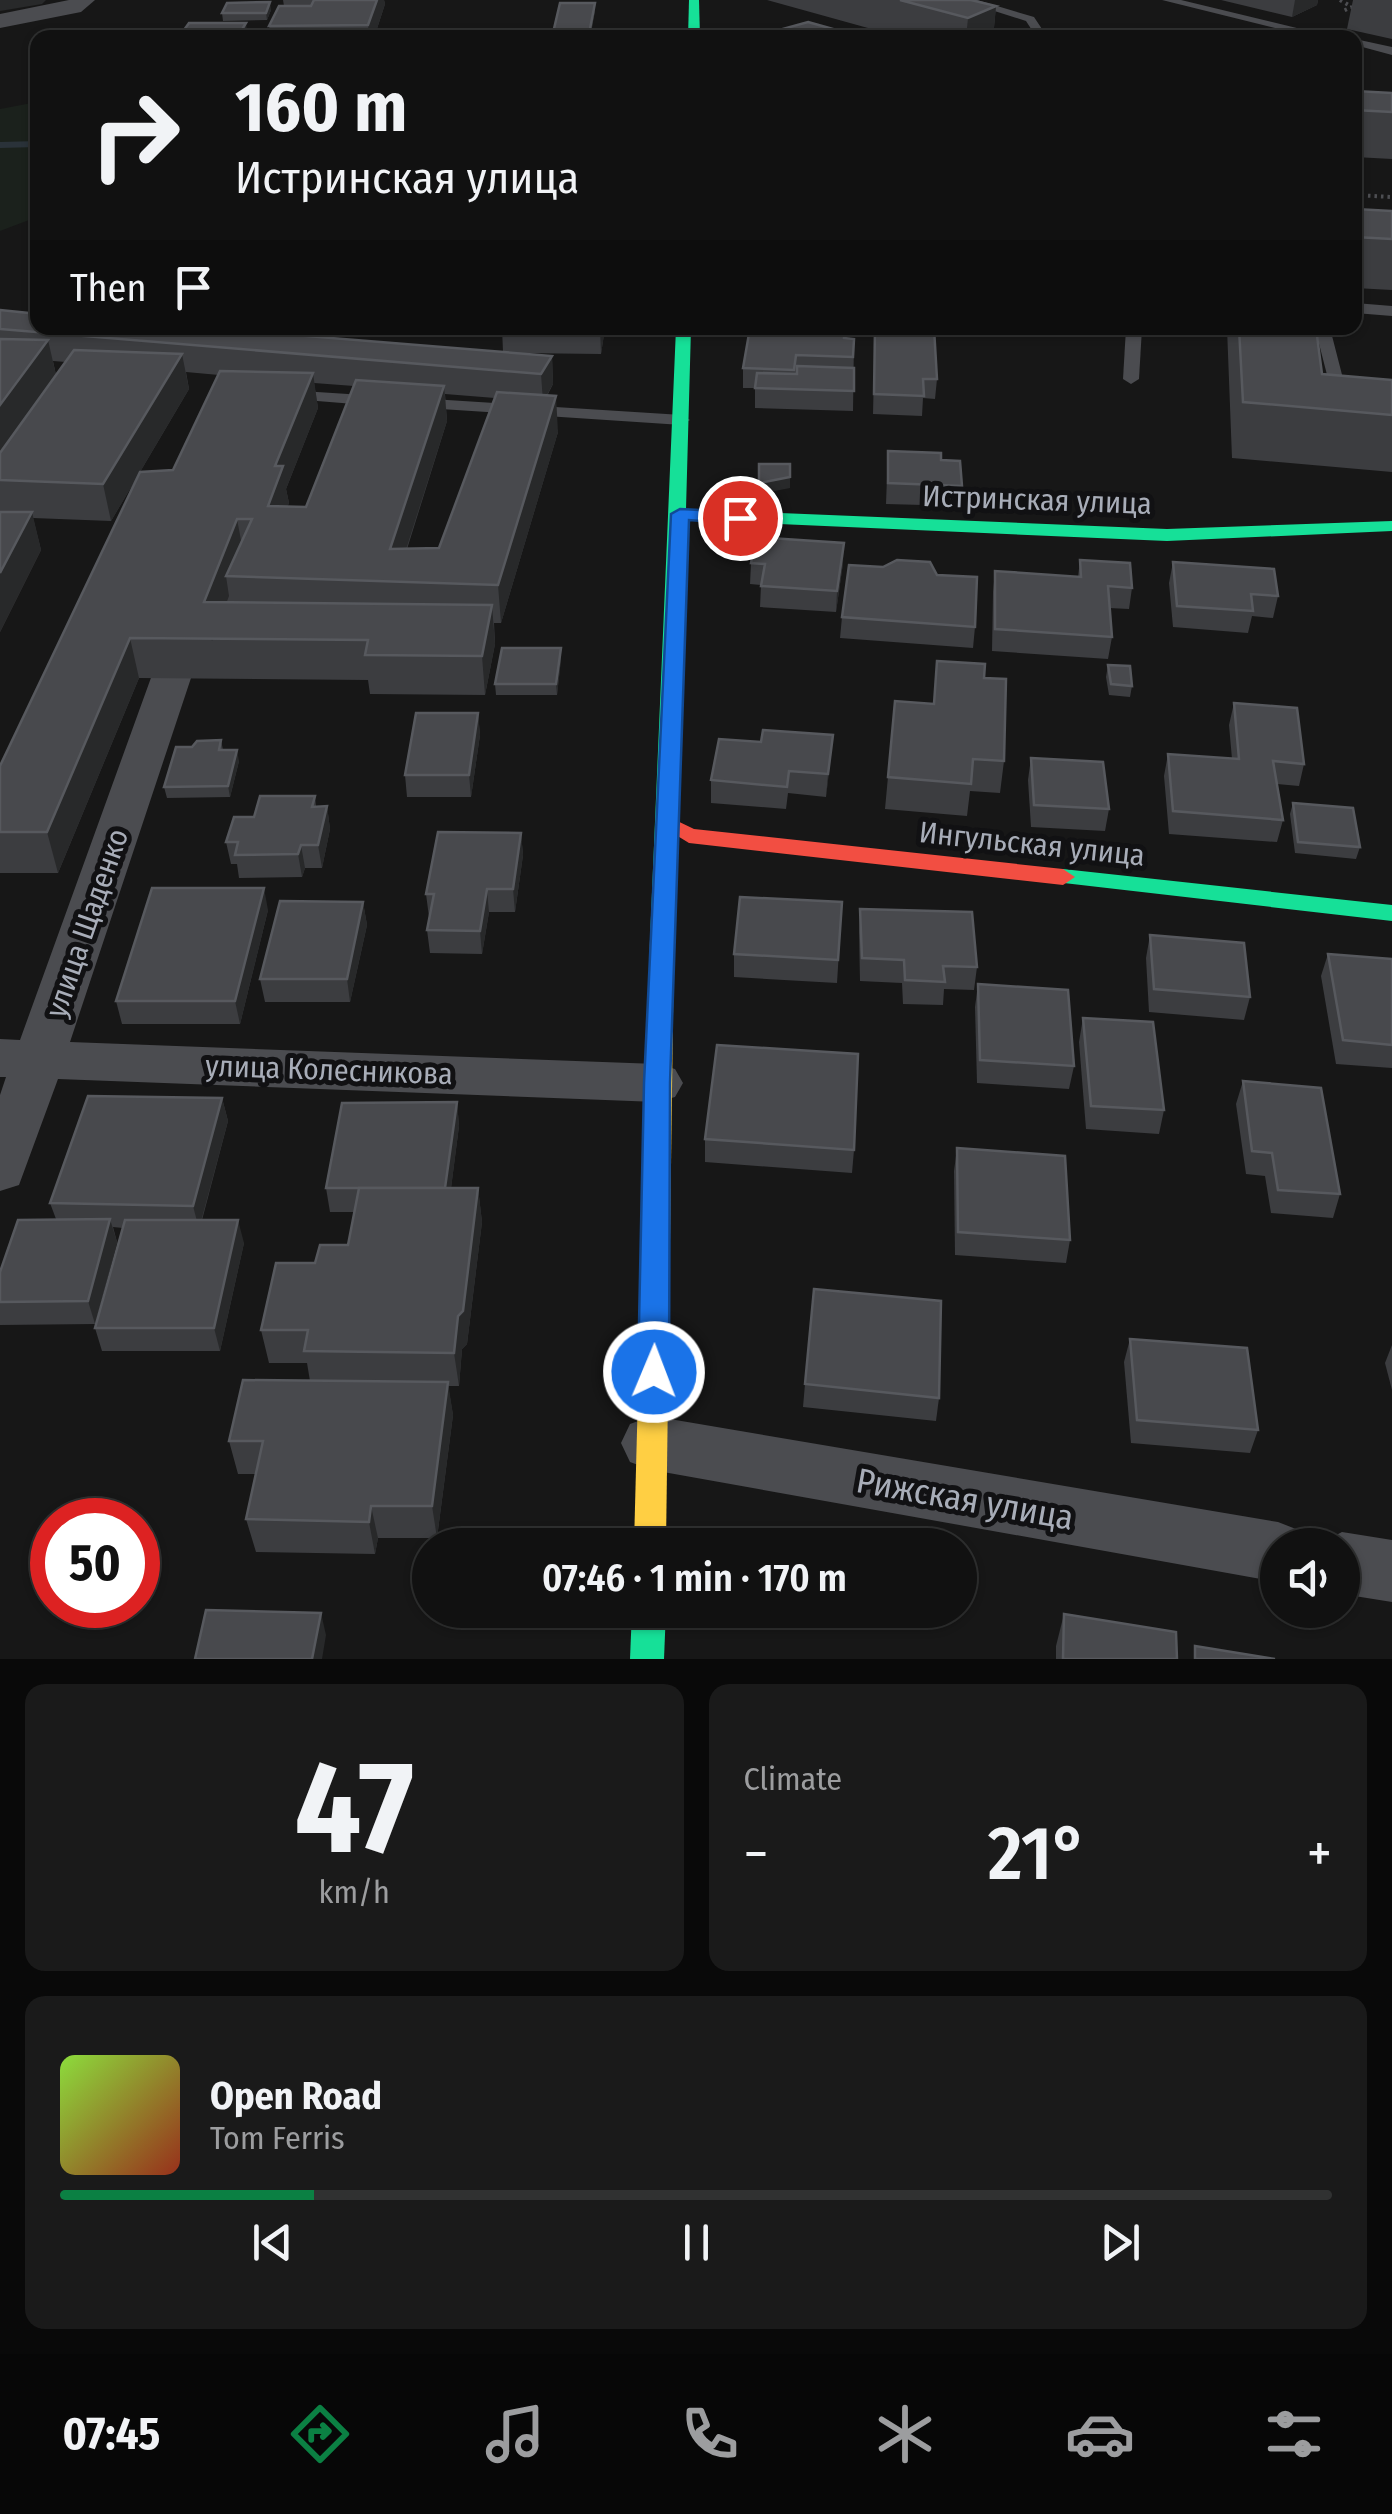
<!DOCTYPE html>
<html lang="en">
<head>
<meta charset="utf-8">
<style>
	:root { --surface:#111; --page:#1a1a1a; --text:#f1f3f6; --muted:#9c9d9f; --line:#303131; --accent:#0b8043 }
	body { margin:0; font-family:"Fira Sans Condensed",sans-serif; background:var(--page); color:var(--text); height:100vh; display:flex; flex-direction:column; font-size:38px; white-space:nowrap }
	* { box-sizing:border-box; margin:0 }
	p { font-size:32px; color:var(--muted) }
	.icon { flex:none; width:55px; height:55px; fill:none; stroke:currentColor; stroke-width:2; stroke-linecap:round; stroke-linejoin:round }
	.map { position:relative; height:1659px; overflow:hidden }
	.drawer { display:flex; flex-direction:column; gap:25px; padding:25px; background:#090909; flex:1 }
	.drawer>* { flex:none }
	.guide { position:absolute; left:30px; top:30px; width:1332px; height:305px; border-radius:20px; box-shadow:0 2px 8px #0004,0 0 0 2px var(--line); background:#111; color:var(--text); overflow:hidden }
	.buttons { position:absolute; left:1260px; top:1528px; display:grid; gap:20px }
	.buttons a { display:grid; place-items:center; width:100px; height:100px; border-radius:50%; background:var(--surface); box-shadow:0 2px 8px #0004,0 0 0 2px var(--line); font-size:50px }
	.speed { position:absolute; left:30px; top:1498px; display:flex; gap:20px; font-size:50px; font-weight:700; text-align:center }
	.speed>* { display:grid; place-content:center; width:130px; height:130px; border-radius:50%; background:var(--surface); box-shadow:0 2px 8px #0004,0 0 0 2px var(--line); line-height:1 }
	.speed .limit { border:15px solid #d22; background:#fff; color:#111 }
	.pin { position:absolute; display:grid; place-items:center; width:85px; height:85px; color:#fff; margin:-42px; border:5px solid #fff; border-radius:50%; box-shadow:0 2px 10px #0007 }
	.me { position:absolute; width:110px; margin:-55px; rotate:1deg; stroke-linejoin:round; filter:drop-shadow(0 0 8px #0008) }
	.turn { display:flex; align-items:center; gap:35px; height:210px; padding:0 40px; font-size:45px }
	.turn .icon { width:130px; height:130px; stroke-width:2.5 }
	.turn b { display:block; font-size:70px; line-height:85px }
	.then { display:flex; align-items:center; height:95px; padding:0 40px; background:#0003; gap:20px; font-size:38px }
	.big { font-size:75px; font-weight:600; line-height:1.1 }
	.drawer .card { flex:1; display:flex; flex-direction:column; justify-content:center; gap:15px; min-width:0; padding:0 35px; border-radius:20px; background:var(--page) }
	.drawer .dial { align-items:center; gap:0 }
	.dial b { font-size:130px; line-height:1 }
	.song { display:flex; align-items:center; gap:30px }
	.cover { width:120px; height:120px; border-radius:15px; background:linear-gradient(135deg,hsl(90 70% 55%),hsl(10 70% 35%)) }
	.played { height:10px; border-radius:5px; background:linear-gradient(90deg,var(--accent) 20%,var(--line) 20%) }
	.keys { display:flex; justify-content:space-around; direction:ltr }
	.heat { display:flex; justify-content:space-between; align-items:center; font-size:55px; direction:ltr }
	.drawer .tiles { flex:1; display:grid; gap:25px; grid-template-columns:1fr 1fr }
	.card:last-child { grid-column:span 2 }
	.trip { position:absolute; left:412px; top:1528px; width:565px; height:100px; border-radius:50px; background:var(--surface); box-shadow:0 2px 8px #0004,0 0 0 2px var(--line); font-weight:600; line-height:100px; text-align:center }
	.tabs { display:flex; height:160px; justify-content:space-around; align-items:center; background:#070707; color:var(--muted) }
	.tabs .icon { width:70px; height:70px }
	.tabs .on { color:var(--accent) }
	.tabs b { font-size:45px; color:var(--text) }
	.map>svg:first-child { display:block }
	.green { fill:#1b211c }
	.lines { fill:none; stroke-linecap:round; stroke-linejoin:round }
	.stream { fill:#2a3239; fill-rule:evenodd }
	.path { stroke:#4d4e52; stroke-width:4; stroke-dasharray:2.5 4; stroke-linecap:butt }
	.lane { fill:#4b4c50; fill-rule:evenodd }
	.street { fill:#4b4c50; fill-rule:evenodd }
	.fast { fill:#16e098; fill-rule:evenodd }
	.slow { fill:#ffcf43; fill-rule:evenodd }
	.jam { fill:#f24e42; fill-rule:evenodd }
	.wall { fill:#3c3d40; fill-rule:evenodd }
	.shaded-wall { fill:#28292a }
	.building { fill:#48494d; stroke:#57595e; stroke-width:2.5 }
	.route { fill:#1a73e8; stroke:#114b97; stroke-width:2.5 }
	.labels { text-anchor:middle; stroke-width:10; stroke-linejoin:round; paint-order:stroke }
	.street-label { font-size:30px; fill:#a8adb8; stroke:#111113 }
	.near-street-label { font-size:35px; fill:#a8adb8; stroke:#111113 }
</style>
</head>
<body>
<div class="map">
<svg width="1392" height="1659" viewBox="0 0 1392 1659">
	<rect width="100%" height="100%" fill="#171717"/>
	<polygon class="green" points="37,102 37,217 0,231 0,109"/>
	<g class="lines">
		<polygon class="stream" points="38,141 38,147 0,148 0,142"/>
		<g class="path">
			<polyline points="1340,0 1352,7 1343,11"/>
			<polyline points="1355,195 1392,197"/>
		</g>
		<g class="lane">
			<polygon points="960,0 977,0 1034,17 1048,38 1037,38 1026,21"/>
			<polygon points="1162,0 1181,0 1338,38 1316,38"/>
			<polygon points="1355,39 1392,47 1392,55 1355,45"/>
			<polygon points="1355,303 1392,306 1392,316 1355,313"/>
			<polygon points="1126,328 1142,328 1139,379 1131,384 1123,379"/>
			<polygon points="1315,328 1330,328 1348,398 1392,401 1392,411 1335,406"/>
			<polygon points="286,390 379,396 387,401 379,406 280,398 278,395"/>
			<polygon points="416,398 682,415 690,420 682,425 410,407 408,403"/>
		</g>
		<g class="street">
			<polygon points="69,0 95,0 81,12 0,28 0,14"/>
			<polygon points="1110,328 1150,328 1134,337 1115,335"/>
			<polygon points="172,663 186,666 192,675 70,1042 657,1064 675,1069 683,1083 675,1097 657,1102 58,1079 19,1185 0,1191 0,1095 6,1077 0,1077 0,1039 20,1040 152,675 158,666"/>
			<polygon points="652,1416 1278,1522 1301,1531 1307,1545 1278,1545 1278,1582 652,1470 630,1462 621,1443 630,1424"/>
			<polygon points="1342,1532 1392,1540 1392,1602 1342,1594 1342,1545 1317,1545"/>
		</g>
		<g class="fast">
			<polygon points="689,0 699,0 700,38 688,38"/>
			<polygon points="676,328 691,328 686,509 1167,529 1392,521 1392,531 1167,541 686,520 674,939 670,945 654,945 650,939"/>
			<polygon points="1063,869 1392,905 1392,921 1055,882 1051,877 1055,872"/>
			<polygon points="632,1610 666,1610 664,1659 630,1659"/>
		</g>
		<polygon class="slow" points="662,931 670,933 674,939 666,1545 634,1545 650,939 654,933"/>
		<polygon class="jam" points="669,817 694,829 1063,869 1075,877 1063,885 689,843 658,824 661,819"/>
	</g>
	<g class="wall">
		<polygon points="283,0 384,0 385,4 374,38 271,38 269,26 284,6"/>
		<polygon points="767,0 971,0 996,6 993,38 904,38"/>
		<polygon points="1221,0 1318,0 1317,5 1292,17"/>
		<polygon points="1353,0 1392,0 1392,39 1347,29"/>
		<polygon points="271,10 267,20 223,21 222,13"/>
		<polygon points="595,11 590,38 553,38 553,33"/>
		<polygon points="189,23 248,38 153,38 184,30"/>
		<polygon points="1355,91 1392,93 1392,159 1355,157"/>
		<polygon points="1355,209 1392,211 1392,290 1355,288"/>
		<path d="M 0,310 L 503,352 L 502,328 L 605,328 L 601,354 L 518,353 L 552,356 L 553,384 L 547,396 L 558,432 L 501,623 L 494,623 L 495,644 L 485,695 L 370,694 L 368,680 L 139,678 L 58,873 L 0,873 L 0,766 L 173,470 L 219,375 L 186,372 L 189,389 L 111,521 L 33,518 L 41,550 L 0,632 ZM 53,361 L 66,362 L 56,375 ZM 314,383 L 354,386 L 306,507 L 287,507 L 289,503 L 286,489 L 318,408 ZM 445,394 L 495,398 L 439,548 L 407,549 L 447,421 Z"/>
		<polygon points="875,328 937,379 935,399 923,398 922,416 873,414"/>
		<polygon points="1227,328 1316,328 1322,374 1392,415 1392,472 1232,458"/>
		<polygon points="845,338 854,339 853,411 755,408 755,388 743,388 743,368"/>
		<polygon points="888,451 941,460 962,486 960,506 886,504"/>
		<polygon points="1080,560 1132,588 1129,609 1109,608 1112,637 1108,659 992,651 993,592 995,571 1078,577"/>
		<polygon points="1173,562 1278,596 1273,618 1252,616 1248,633 1173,627 1169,583"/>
		<polygon points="751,563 843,563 836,612 760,607 761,585 750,584"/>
		<polygon points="937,575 975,627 973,648 840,638 842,617"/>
		<polygon points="561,659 557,695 496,695 495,684"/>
		<polygon points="1108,665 1132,686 1130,697 1109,695 1106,677"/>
		<polygon points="984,678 1004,761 1000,793 970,791 967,816 885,809 895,701 933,704"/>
		<polygon points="1234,703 1304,764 1299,786 1277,784 1283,820 1277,842 1169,834 1164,776 1168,754 1232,759 1229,725"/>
		<polygon points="478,713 480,735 471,797 407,797 405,775"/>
		<polygon points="833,735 826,797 788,793 786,809 711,803 711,780 761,742"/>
		<polygon points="221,740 223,750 239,761 230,797 167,798 164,787 192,747"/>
		<polygon points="1031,758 1109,809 1105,831 1031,827 1028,780"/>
		<polygon points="315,796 316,807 327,806 330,829 322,868 305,868 302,877 239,878 237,864 231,864 226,842 254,817"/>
		<polygon points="1293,803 1360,847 1356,859 1295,853 1290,814"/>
		<polygon points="521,833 523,855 515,912 489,912 482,954 430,953 427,930 429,917 426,894"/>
		<polygon points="363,902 367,925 350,1002 265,1002 260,979"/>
		<polygon points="842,902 837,983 734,977 734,954"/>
		<polygon points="860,909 977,967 974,990 944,989 943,1005 903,1004 902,983 860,981 859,932"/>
		<polygon points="268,910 240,1024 122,1024 116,1001"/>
		<polygon points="1150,935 1250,997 1244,1020 1149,1012 1146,958"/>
		<polygon points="1328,954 1392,959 1392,1068 1336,1064 1321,976"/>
		<polygon points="978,984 1074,1066 1069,1089 977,1083 975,1007"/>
		<polygon points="1083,1018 1164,1110 1159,1134 1086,1129 1079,1042"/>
		<polygon points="1243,1081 1340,1194 1333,1218 1271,1213 1265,1176 1246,1174 1236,1104"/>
		<polygon points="222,1098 228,1121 202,1220 244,1243 220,1351 102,1351 95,1328 123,1228 113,1227 117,1242 95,1324 0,1325 0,1272 56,1219 50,1203"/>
		<polygon points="457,1102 459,1126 451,1188 478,1188 482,1222 467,1344 462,1349 459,1386 448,1386 453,1415 437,1538 378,1538 375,1554 256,1552 246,1519 256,1474 238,1474 229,1441 310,1381 307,1363 269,1363 261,1330 315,1263 348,1245 354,1212 330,1212 326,1188"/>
		<polygon points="705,1139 854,1150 852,1173 705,1162"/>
		<polygon points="957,1148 1070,1240 1066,1263 955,1255 954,1171"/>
		<polygon points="1130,1339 1258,1430 1250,1453 1131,1443 1124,1362"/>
		<polygon points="1392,1345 1392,1390 1385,1363"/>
		<polygon points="805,1384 939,1398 936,1421 803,1407"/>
		<polygon points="1064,1614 1177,1659 1056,1659 1056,1646"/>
	</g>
	<g class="shaded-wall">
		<polygon points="0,0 46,0 42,4 0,11"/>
		<polygon points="377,0 384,0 385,4 374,38 369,38 368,25"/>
		<polygon points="1295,0 1318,0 1317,5 1292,17"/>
		<polygon points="270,2 271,10 267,20 266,13"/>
		<polygon points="595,3 595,11 589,38 589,34"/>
		<polygon points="996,6 993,38 966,38 968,18"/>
		<polygon points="246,23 248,38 237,38"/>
		<polygon points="600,328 605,328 601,354"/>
		<polygon points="48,340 56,375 0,454 0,405"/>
		<polygon points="182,354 189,389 111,521 103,484"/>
		<polygon points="552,356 553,384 543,402 541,374"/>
		<polygon points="313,373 318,408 286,489 289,503 274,544 268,506 275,466"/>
		<polygon points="444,386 447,421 396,581 390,549"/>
		<polygon points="556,396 558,432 501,623 498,585"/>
		<polygon points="790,477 790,488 759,494 759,483"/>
		<polygon points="32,512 41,550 0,632 0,573"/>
		<polygon points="237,519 244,556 226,576 229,596 212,641 204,602"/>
		<polygon points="844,543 843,563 836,612 837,591"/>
		<polygon points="492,605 495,644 485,695 482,656"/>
		<polygon points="130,638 139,678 58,873 47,832"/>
		<polygon points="561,648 561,659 557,695 556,684"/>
		<polygon points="478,713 480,735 471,797 469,775"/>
		<polygon points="833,735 831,757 826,797 828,774"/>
		<polygon points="237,750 239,761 230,797 228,786"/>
		<polygon points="327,806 330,829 322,868 318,845"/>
		<polygon points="521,833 523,855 515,912 513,889"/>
		<polygon points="301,845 305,868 302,877 298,854"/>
		<polygon points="264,888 268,910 240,1024 235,1001"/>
		<polygon points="487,889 489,912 482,954 480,931"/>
		<polygon points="363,902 367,925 350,1002 347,979"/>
		<polygon points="222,1098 228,1121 199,1229 193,1206"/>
		<polygon points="457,1102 459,1126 448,1212 445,1189"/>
		<polygon points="478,1188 482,1222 467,1344 462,1349 459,1386 454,1353 458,1316"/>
		<polygon points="110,1219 117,1242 95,1324 88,1301"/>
		<polygon points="238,1220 244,1243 220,1351 214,1328"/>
		<polygon points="448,1382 453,1415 437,1538 432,1506"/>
		<polygon points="371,1506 378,1538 375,1554 369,1522"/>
		<polygon points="321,1613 326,1635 322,1659 312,1659"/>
	</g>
	<g class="building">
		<polygon points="314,0 377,0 368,25 269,26 279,6 311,6"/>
		<polygon points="900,0 971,0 996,6 968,18"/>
		<polygon points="270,2 266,13 222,13 227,3"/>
		<polygon points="560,3 595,3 589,34 553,33"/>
		<polygon points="808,22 865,38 772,37 781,33 775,31"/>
		<polygon points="189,23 246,23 237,38 191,38 196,30 184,30"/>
		<polygon points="159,30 184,30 185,35 183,38 153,38"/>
		<polygon points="1355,91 1392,93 1392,112 1355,110"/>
		<polygon points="1355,209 1392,211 1392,239 1355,237"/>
		<polygon points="0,310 38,314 38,328 207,328 552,356 541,374 0,329"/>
		<polygon points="750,328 845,328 844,338 854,339 853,357 796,355 794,370 743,368"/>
		<polygon points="875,328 934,328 937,379 923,379 924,396 874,394"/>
		<polygon points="1239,328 1316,328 1322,374 1392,380 1392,415 1243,402"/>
		<polygon points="0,339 48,340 0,405"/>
		<polygon points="74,350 182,354 103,484 0,480 0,453"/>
		<polygon points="797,366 854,368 854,391 755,388 757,373 797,374"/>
		<polygon points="220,371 313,373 275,466 283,466 268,506 306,507 356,380 444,386 390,549 439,548 497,392 556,396 498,585 226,576 252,519 237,519 204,602 492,605 482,656 365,655 368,640 130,638 47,832 0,832 0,766 140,472 173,470"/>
		<polygon points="888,451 941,453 941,460 960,461 962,486 888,483"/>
		<polygon points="759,464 790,464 790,477 759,483"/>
		<polygon points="0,512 32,512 0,573"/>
		<polygon points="756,537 844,543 837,591 761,586 765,564 751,563"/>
		<polygon points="897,560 930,562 937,575 977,577 975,627 842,617 849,565 883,567"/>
		<polygon points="1080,560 1130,563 1132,588 1108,586 1112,637 995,629 995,571 1081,577"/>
		<polygon points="1173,562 1274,569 1278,596 1251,594 1253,611 1177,606"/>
		<polygon points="502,648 561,648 556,684 495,684"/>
		<polygon points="937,661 985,664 984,678 1006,679 1004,761 973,759 971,784 888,777 895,701 934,704"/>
		<polygon points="1108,665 1130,666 1132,686 1111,684"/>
		<polygon points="1234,703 1297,708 1304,764 1273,761 1283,820 1173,811 1168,754 1239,759"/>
		<polygon points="416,713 478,713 469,775 405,775"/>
		<polygon points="763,730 833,735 828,774 789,771 787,787 711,780 719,739 761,742"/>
		<polygon points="221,740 219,750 237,750 228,786 164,787 176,747 192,747 197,741"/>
		<polygon points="1031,758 1103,762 1109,809 1034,805"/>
		<polygon points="260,796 315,796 312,807 327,806 318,845 301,845 298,854 235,855 238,842 226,842 234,817 254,817"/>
		<polygon points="1293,803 1353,808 1360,847 1298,842"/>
		<polygon points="438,832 521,833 513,889 487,889 480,931 427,930 434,894 426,894"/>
		<polygon points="152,888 264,888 235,1001 116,1001"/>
		<polygon points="740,897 842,902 838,960 734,954"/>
		<polygon points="280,901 363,902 347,979 260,979"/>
		<polygon points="860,909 972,912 977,967 943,966 945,982 905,980 904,960 862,958"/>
		<polygon points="1150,935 1244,943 1250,997 1154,989"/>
		<polygon points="1328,954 1392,959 1392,1045 1343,1040"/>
		<polygon points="978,984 1068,990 1074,1066 980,1060"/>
		<polygon points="1083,1018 1153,1022 1164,1110 1091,1106"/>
		<polygon points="717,1045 858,1054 854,1150 705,1139"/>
		<polygon points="1243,1081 1321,1088 1340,1194 1278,1190 1272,1153 1252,1151"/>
		<polygon points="88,1096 222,1098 193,1206 50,1203"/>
		<polygon points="457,1102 445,1188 326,1188 342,1103"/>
		<polygon points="957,1148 1065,1156 1070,1240 958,1232"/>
		<polygon points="359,1188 478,1188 463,1311 458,1316 454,1353 304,1351 308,1330 261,1330 276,1263 315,1263 320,1245 348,1245"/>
		<polygon points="110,1219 88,1301 0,1302 0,1272 18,1220"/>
		<polygon points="125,1220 238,1220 214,1328 95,1328"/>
		<polygon points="814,1289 941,1301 939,1398 805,1384"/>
		<polygon points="1130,1339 1247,1348 1258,1430 1137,1420"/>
		<polygon points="243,1380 448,1382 432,1506 371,1506 369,1522 246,1519 263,1441 229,1441"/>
		<polygon points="206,1610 321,1613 312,1659 195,1659"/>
		<polygon points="1064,1614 1176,1632 1177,1659 1063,1659"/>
		<polygon points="1195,1646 1275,1659 1195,1659"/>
	</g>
	<polygon class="route" points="680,509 740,512 749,518 740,524 689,520 670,1083 669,1372 664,1381 654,1385 643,1381 638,1372 644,1083 671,514"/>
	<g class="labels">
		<g class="street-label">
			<text transform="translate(1037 500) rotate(2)" y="10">Истринская улица</text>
			<text transform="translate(1032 844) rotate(6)" y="10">Ингульская улица</text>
			<text transform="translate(87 923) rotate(-71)" y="10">улица Щаденко</text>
			<text transform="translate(329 1070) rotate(2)" y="10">улица Колесникова</text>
		</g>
		<g class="near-street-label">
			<text transform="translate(965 1499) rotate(10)" y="12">Рижская улица</text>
		</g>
	</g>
</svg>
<div class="buttons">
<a><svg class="icon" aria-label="sound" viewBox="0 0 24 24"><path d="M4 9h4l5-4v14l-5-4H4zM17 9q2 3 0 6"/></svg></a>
</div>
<div class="speed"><div class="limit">50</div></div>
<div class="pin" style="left:740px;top:518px;background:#d93025"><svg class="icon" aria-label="arrive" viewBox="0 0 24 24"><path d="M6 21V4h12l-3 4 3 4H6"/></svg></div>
<svg class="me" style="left:654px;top:1372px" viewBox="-20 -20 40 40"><circle r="17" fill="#1a73e8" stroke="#fff" stroke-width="3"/><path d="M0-11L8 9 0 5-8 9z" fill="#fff"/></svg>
<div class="trip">07:46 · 1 min · 170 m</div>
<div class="guide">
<div class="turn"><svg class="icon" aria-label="right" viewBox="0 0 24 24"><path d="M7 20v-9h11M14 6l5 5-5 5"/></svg><div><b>160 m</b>Истринская улица</div></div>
<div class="then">Then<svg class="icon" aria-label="arrive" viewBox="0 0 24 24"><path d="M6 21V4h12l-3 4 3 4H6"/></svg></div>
</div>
</div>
<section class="drawer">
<div class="tiles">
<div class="card dial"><b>47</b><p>km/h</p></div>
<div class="card"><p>Climate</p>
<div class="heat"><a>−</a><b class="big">21°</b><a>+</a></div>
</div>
<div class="card">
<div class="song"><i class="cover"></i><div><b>Open Road</b><p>Tom Ferris</p></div></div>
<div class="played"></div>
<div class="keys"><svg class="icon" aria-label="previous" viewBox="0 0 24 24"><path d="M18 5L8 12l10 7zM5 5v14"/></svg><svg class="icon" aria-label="pause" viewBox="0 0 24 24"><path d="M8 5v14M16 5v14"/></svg><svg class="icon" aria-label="next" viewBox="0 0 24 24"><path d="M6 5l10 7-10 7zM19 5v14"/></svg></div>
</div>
</div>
</section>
<nav class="tabs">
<b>07:45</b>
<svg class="icon on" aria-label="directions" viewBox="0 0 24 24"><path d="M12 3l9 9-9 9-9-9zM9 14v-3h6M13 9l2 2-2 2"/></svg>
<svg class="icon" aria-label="music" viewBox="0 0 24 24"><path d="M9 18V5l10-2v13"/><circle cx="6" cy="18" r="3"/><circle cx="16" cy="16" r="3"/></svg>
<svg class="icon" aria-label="phone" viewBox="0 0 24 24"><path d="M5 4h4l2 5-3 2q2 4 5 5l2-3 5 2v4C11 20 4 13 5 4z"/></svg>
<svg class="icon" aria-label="climate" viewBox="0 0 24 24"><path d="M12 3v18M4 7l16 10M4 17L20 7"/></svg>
<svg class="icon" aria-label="car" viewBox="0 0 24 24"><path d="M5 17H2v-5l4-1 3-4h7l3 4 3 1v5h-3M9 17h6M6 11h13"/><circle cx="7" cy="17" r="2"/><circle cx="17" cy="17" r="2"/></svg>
<svg class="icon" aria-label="filters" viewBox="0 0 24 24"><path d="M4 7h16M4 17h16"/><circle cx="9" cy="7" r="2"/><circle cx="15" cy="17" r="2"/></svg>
</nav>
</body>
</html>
